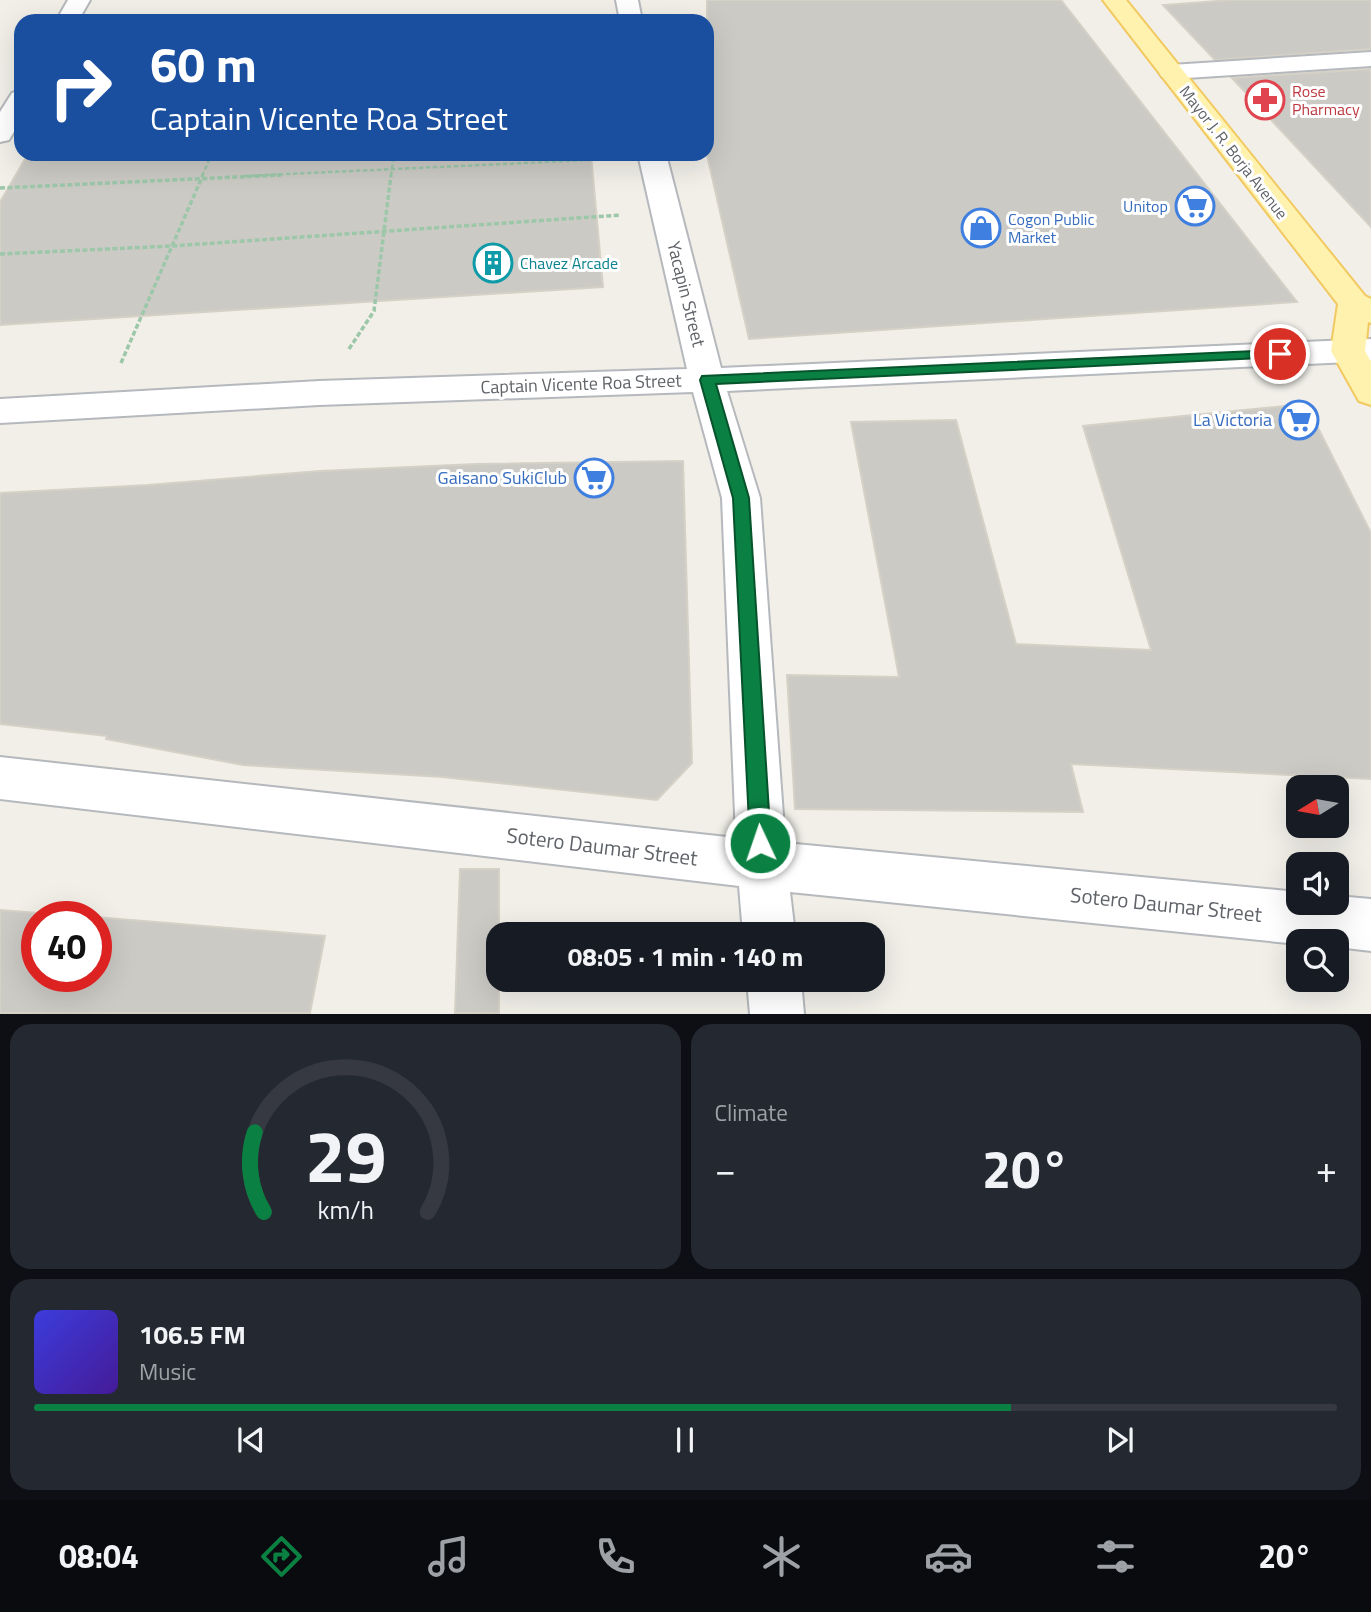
<!DOCTYPE html>
<html lang="en">
<head>
<meta charset="utf-8">
<style>
	:root { --surface:#171b24; --page:#242831; --text:#f1f3f6; --muted:#9ea1a6; --line:#363941; --accent:#0b8043 }
	body { margin:0; font-family:"Titillium Web",sans-serif; background:var(--page); color:var(--text); height:100vh; display:flex; flex-direction:column; font-size:26px; white-space:nowrap }
	* { box-sizing:border-box; margin:0 }
	p { font-size:23px; color:var(--muted) }
	.icon { flex:none; width:38px; height:38px; fill:none; stroke:currentColor; stroke-width:2; stroke-linecap:round; stroke-linejoin:round }
	.map { position:relative; height:1014px; overflow:hidden }
	.drawer { display:flex; flex-direction:column; gap:10px; padding:10px; background:#0d0f14; flex:1 }
	.drawer>* { flex:none }
	.banner { position:absolute; left:14px; top:14px; width:700px; height:147px; border-radius:21px; box-shadow:0 7px 28px #0002; background:#1a4fa0; color:#fff; overflow:hidden }
	.needle { width:46px; rotate:259deg }
	.controls { position:absolute; left:1286px; top:775px; display:grid; gap:14px }
	.controls a { display:grid; place-items:center; width:63px; height:63px; border-radius:14px; background:var(--surface); box-shadow:0 7px 28px #0002; font-size:35px }
	.speed { position:absolute; left:21px; top:901px; display:flex; gap:14px; font-size:35px; font-weight:700; text-align:center }
	.speed>* { display:grid; place-content:center; width:91px; height:91px; border-radius:50%; background:var(--surface); box-shadow:0 7px 28px #0002; line-height:1 }
	.speed .limit { border:10px solid #d22; background:#fff; color:#111 }
	.pin { position:absolute; display:grid; place-items:center; width:60px; height:60px; color:#fff; margin:-30px; border:4px solid #fff; border-radius:50%; box-shadow:0 2px 7px #0007 }
	.me { position:absolute; width:77px; margin:-38px; rotate:357deg; stroke-linejoin:round; filter:drop-shadow(0 0 5px #0008) }
	.turn { display:flex; align-items:center; gap:24px; height:147px; padding:0 21px; font-size:32px }
	.turn .icon { width:91px; height:91px; stroke-width:2.5 }
	.turn b { display:block; font-size:49px; line-height:60px }
	.big { font-size:52px; font-weight:700; line-height:1.1 }
	.drawer .card { flex:1; display:flex; flex-direction:column; justify-content:center; gap:10px; min-width:0; padding:0 24px; border-radius:21px; background:var(--page) }
	.drawer .dial { align-items:center; gap:0 }
	.dial svg { height:182px; overflow:visible; fill:none; stroke:var(--line); stroke-width:7; stroke-linecap:round; text-anchor:middle }
	.dial text { fill:var(--text); stroke:none }
	.song { display:flex; align-items:center; gap:21px }
	.cover { width:84px; height:84px; border-radius:10px; background:linear-gradient(135deg,hsl(240 70% 55%),hsl(260 70% 35%)) }
	.played { height:7px; border-radius:4px; background:linear-gradient(90deg,var(--accent) 75%,var(--line) 75%) }
	.keys { display:flex; justify-content:space-around; direction:ltr }
	.heat { display:flex; justify-content:space-between; align-items:center; font-size:38px; direction:ltr }
	.drawer .tiles { flex:1; display:grid; gap:10px; grid-template-columns:1fr 1fr }
	.card:last-child { grid-column:span 2 }
	.trip { position:absolute; left:486px; top:922px; width:399px; height:70px; border-radius:21px; background:var(--surface); box-shadow:0 7px 28px #0002; font-weight:700; line-height:70px; text-align:center }
	.menu { display:flex; height:112px; justify-content:space-around; align-items:center; background:#090b0e; color:var(--muted) }
	.menu .icon { width:49px; height:49px }
	.menu .on { color:var(--accent) }
	.menu b { font-size:32px; color:var(--text) }
	.map>svg:first-child { display:block }
	.building { fill:#cccac5; stroke:#d6d1c6; stroke-width:2 }
	.lines { fill:none; stroke-linecap:round; stroke-linejoin:round }
	.minor-casing { stroke:#b5b8bc; stroke-width:4 }
	.major-casing { stroke:#f2c960; stroke-width:4 }
	.path-far1 { stroke:#9cc7a9; stroke-width:2.5; stroke-dasharray:4.5 2.5; stroke-linecap:butt }
	.path { stroke:#9cc7a9; stroke-width:3.5; stroke-dasharray:5 2.5; stroke-linecap:butt }
	.minor { fill:#fff; fill-rule:evenodd }
	.major { fill:#fff2af; fill-rule:evenodd }
	.route { fill:#0b8043; stroke:#07532c; stroke-width:2 }
	.labels { text-anchor:middle; stroke-width:6; stroke-linejoin:round; paint-order:stroke }
	.far-health-label { font-size:16px; fill:#be3a42; stroke:#fff; text-anchor:start }
	.far-street-label { font-size:16px; fill:#5f6368; stroke:#fff }
	.far-shop-label { font-size:16px; fill:#366cbe; stroke:#fff; text-anchor:end }
	.far-culture-label { font-size:16px; fill:#0d838f; stroke:#fff; text-anchor:start }
	.street-label { font-size:18px; fill:#5f6368; stroke:#fff }
	.shop-label { font-size:18px; fill:#366cbe; stroke:#fff; text-anchor:end }
	.near-street-label { font-size:21px; fill:#5f6368; stroke:#fff }
</style>
</head>
<body>
<div class="map">
<svg width="1371" height="1014" viewBox="0 0 1371 1014">
	<rect width="100%" height="100%" fill="#f1efe8"/>
	<g class="building">
		<polygon points="707,0 1061,0 1297,302 749,339 707,155"/>
		<polygon points="1231,0 1371,0 1371,49 1215,60 1163,5"/>
		<polygon points="1371,69 1371,227 1232,78"/>
		<polygon points="28,154 591,154 603,287 0,325 0,202"/>
		<polygon points="1306,404 1371,533 1371,779 1071,764 1083,812 795,809 787,675 899,677 851,422 956,420 1016,644 1151,650 1083,426"/>
		<polygon points="683,461 692,763 657,800 442,777 243,765 106,739 107,736 0,724 0,493 148,485 320,471 476,464"/>
		<polygon points="460,869 499,869 499,1013 455,1013"/>
		<polygon points="0,910 90,917 37,917 37,976 96,976 96,917 325,936 310,1013 0,1013"/>
	</g>
	<g class="lines">
		<defs>
			<g id="minor">
				<polygon points="68,0 90,0 78,21 56,21"/>
				<polygon points="616,0 638,0 642,21 620,21"/>
				<polygon points="1371,52 1371,66 1171,79 1162,77 1159,72 1162,67 1171,65"/>
				<polygon points="21,90 21,120 9,140 0,142 0,112 12,93"/>
				<polygon points="638,154 666,154 721,368 1371,339 1371,361 727,391 760,498 785,843 1298,892 1298,903 1337,903 1337,896 1371,899 1371,951 1337,947 1337,942 1298,944 790,892 795,934 743,934 739,886 0,799 0,757 736,838 722,498 693,392 319,405 0,423 0,399 319,381 687,369"/>
				<polygon points="747,980 801,980 804,1014 750,1014"/>
			</g>
			<polygon id="major" points="1103,0 1126,0 1365,296 1371,299 1371,323 1368,322 1365,351 1371,362 1371,405 1359,401 1331,351 1338,304"/>
		</defs>
		<use href="#minor" class="minor-casing"/>
		<use href="#major" class="major-casing"/>
		<g class="path-far1">
			<polyline points="202,176 212,154"/>
			<polyline points="244,176 611,159"/>
			<polyline points="391,176 394,154"/>
		</g>
		<g class="path">
			<polyline points="0,188 281,175"/>
			<polyline points="0,254 172,246 621,215"/>
			<polyline points="349,349 374,311 391,175"/>
			<polyline points="121,363 203,175"/>
		</g>
		<use href="#minor" class="minor"/>
		<use href="#major" class="major"/>
	</g>
	<polygon class="route" points="1280,350 1287,354 1285,357 716,384 749,498 771,843 768,850 760,853 753,850 750,843 733,498 700,380 702,376"/>
	<defs>
		<symbol id="pharmacy-ring" viewBox="-11 -11 22 22"><circle r="9.5" fill="#fff" stroke="#e0444e" stroke-width="1.5"/><path d="M-2-6h4v4h4v4h-4v4h-4v-4h-4v-4h4Z" fill="#e0444e"/></symbol>
		<symbol id="supermarket-ring" viewBox="-11 -11 22 22"><circle r="9.5" fill="#fff" stroke="#3f7fe0" stroke-width="1.5"/><path d="M-6-5.5h2.5l.6 2H6L4.5 2H-2.5L-4.4-4H-6ZM-1.5 3.2a1.3 1.3 0 1 0 .1 0ZM3 3.2a1.3 1.3 0 1 0 .1 0Z" fill="#3f7fe0"/></symbol>
		<symbol id="shop-ring" viewBox="-11 -11 22 22"><circle r="9.5" fill="#fff" stroke="#3f7fe0" stroke-width="1.5"/><path d="M-5-2.5h2.3a2.7 3.5 0 0 1 5.4 0H5L5.5 6h-11ZM-1.5-2.5h3a1.5 2.3 0 0 0-3 0Z" fill="#3f7fe0"/></symbol>
		<symbol id="building-ring" viewBox="-11 -11 22 22"><circle r="9.5" fill="#fff" stroke="#0f9aa8" stroke-width="1.5"/><path d="M-4-6H4V6H1V3H-1V6H-4ZM-2.5-4.3h1.7v1.8h-1.7ZM.8-4.3h1.7v1.8H.8ZM-2.5-1h1.7V.8h-1.7ZM.8-1h1.7V.8H.8Z" fill="#0f9aa8"/></symbol>
	</defs>
	<g fill-rule="evenodd">
		<use href="#pharmacy-ring" x="1243" y="78" width="44" height="44"/>
		<use href="#supermarket-ring" x="1173" y="184" width="44" height="44"/>
		<use href="#shop-ring" x="959" y="206" width="44" height="44"/>
		<use href="#building-ring" x="471" y="241" width="44" height="44"/>
		<use href="#supermarket-ring" x="1277" y="398" width="44" height="44"/>
		<use href="#supermarket-ring" x="572" y="456" width="44" height="44"/>
	</g>
	<g class="labels">
		<g class="far-health-label">
			<text x="1292" y="97">Rose<tspan x="1292" dy="18">Pharmacy</tspan></text>
		</g>
		<g class="far-street-label">
			<text transform="translate(1234 152) rotate(52)" y="6">Mayor J. R. Borja Avenue</text>
		</g>
		<g class="far-shop-label">
			<text x="1168" y="212">Unitop</text>
			<text x="1008" y="225" text-anchor="start">Cogon Public<tspan x="1008" dy="18">Market</tspan></text>
		</g>
		<g class="far-culture-label">
			<text x="520" y="269">Chavez Arcade</text>
		</g>
		<g class="street-label">
			<text transform="translate(686 294) rotate(76)" y="6">Yacapin Street</text>
			<text transform="translate(581 384) rotate(-2)" y="6">Captain Vicente Roa Street</text>
		</g>
		<g class="shop-label">
			<text x="1272" y="426">La Victoria</text>
			<text x="567" y="484">Gaisano SukiClub</text>
		</g>
		<g class="near-street-label">
			<text transform="translate(602 847) rotate(7)" y="7">Sotero Daumar Street</text>
			<text transform="translate(1166 905) rotate(6)" y="7">Sotero Daumar Street</text>
		</g>
	</g>
</svg>
<div class="controls">
<a><svg class="needle" viewBox="-14 -14 28 28"><path d="M0-13l5 13h-10z" fill="#e53935"/><path d="M0 13l5-13h-10z" fill="#9ea1a6"/></svg></a>
<a><svg class="icon" aria-label="sound" viewBox="0 0 24 24"><path d="M4 9h4l5-4v14l-5-4H4zM17 9q2 3 0 6"/></svg></a>
<a><svg class="icon" aria-label="search" viewBox="0 0 24 24"><circle cx="10" cy="10" r="6"/><path d="M15 15l6 6"/></svg></a>
</div>
<div class="speed"><div class="limit">40</div></div>
<div class="pin" style="left:1280px;top:354px;background:#d93025"><svg class="icon" aria-label="arrive" viewBox="0 0 24 24"><path d="M6 21V4h12l-3 4 3 4H6"/></svg></div>
<svg class="me" style="left:760px;top:843px" viewBox="-20 -20 40 40"><circle r="17" fill="#0b8043" stroke="#fff" stroke-width="3"/><path d="M0-11L8 9 0 5-8 9z" fill="#fff"/></svg>
<div class="trip">08:05 · 1 min · 140 m</div>
<div class="banner">
<div class="turn"><svg class="icon" aria-label="right" viewBox="0 0 24 24"><path d="M7 20v-9h11M14 6l5 5-5 5"/></svg><div><b>60 m</b>Captain Vicente Roa Street</div></div>
</div>
</div>
<section class="drawer">
<div class="tiles">
<div class="card dial"><svg viewBox="0 0 100 80">
<path d="M14 69A42 42 0 1 1 86 69"/>
<path d="M14 69A42 42 0 0 1 10 34" stroke="#0b8043"/>
<text x="50" y="56" font-size="32" font-weight="700">29</text>
<text x="50" y="72" font-size="11">km/h</text>
</svg></div>
<div class="card"><p>Climate</p>
<div class="heat"><a>−</a><b class="big">20°</b><a>+</a></div>
</div>
<div class="card">
<div class="song"><i class="cover"></i><div><b>106.5 FM</b><p>Music</p></div></div>
<div class="played"></div>
<div class="keys"><svg class="icon" aria-label="previous" viewBox="0 0 24 24"><path d="M18 5L8 12l10 7zM5 5v14"/></svg><svg class="icon" aria-label="pause" viewBox="0 0 24 24"><path d="M8 5v14M16 5v14"/></svg><svg class="icon" aria-label="next" viewBox="0 0 24 24"><path d="M6 5l10 7-10 7zM19 5v14"/></svg></div>
</div>
</div>
</section>
<nav class="menu">
<b>08:04</b>
<svg class="icon on" aria-label="directions" viewBox="0 0 24 24"><path d="M12 3l9 9-9 9-9-9zM9 14v-3h6M13 9l2 2-2 2"/></svg>
<svg class="icon" aria-label="music" viewBox="0 0 24 24"><path d="M9 18V5l10-2v13"/><circle cx="6" cy="18" r="3"/><circle cx="16" cy="16" r="3"/></svg>
<svg class="icon" aria-label="phone" viewBox="0 0 24 24"><path d="M5 4h4l2 5-3 2q2 4 5 5l2-3 5 2v4C11 20 4 13 5 4z"/></svg>
<svg class="icon" aria-label="climate" viewBox="0 0 24 24"><path d="M12 3v18M4 7l16 10M4 17L20 7"/></svg>
<svg class="icon" aria-label="car" viewBox="0 0 24 24"><path d="M5 17H2v-5l4-1 3-4h7l3 4 3 1v5h-3M9 17h6M6 11h13"/><circle cx="7" cy="17" r="2"/><circle cx="17" cy="17" r="2"/></svg>
<svg class="icon" aria-label="filters" viewBox="0 0 24 24"><path d="M4 7h16M4 17h16"/><circle cx="9" cy="7" r="2"/><circle cx="15" cy="17" r="2"/></svg>
<b>20°</b>
</nav>
</body>
</html>
